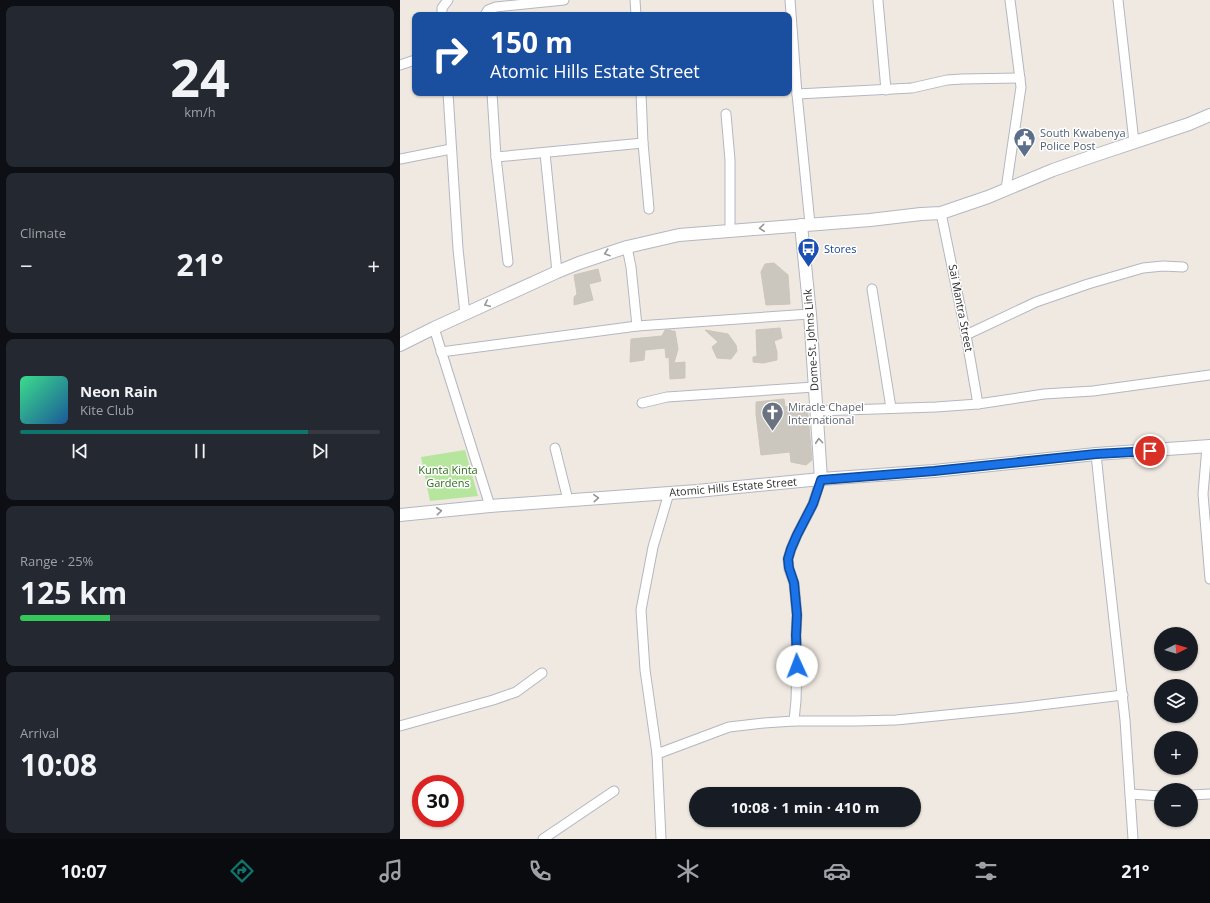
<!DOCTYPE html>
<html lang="en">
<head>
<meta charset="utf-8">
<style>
	:root { --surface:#171b24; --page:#242831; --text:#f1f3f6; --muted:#9ea1a6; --line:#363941; --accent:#0f766e }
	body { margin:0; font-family:"Open Sans",sans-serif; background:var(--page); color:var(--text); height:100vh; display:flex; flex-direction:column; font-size:15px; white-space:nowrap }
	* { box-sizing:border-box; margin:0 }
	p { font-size:13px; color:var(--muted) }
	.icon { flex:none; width:22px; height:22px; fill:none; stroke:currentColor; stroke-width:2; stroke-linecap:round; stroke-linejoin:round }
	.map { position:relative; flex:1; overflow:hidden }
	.side { display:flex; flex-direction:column; gap:6px; padding:6px; background:#0d0f14; width:400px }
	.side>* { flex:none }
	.hud { position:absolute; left:12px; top:12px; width:380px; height:84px; border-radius:8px; box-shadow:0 1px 3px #0004; background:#1a4fa0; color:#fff; overflow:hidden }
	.needle { width:26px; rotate:85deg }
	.fabs { position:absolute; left:754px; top:627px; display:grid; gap:8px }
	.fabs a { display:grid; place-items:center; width:44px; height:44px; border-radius:50%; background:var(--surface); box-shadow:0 1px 3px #0004; font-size:20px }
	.speed { position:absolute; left:12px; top:775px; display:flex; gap:8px; font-size:20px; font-weight:700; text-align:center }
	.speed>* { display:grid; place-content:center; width:52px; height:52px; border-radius:50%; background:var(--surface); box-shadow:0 1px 3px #0004; line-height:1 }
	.speed .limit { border:6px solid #d22; background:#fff; color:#111 }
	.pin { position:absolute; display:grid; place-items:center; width:34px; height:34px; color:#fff; margin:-17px; border:2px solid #fff; border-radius:50%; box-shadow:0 1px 4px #0007 }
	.me { position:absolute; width:44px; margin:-22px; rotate:358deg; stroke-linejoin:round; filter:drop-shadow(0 0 3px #0008) }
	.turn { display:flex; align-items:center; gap:14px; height:84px; padding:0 12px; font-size:18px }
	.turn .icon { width:52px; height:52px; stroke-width:2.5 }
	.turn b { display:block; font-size:28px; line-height:34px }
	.big { font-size:30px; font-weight:700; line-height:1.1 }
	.side .widget { flex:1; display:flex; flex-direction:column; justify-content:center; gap:6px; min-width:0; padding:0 14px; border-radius:8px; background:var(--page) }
	.side .dial { align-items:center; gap:0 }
	.dial b { font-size:52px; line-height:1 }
	.song { display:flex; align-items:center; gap:12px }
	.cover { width:48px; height:48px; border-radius:6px; background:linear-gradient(135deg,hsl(150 70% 55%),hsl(210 70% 35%)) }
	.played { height:4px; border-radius:2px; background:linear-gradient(90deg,var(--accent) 80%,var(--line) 80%) }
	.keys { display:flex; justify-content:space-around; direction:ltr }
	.heat { display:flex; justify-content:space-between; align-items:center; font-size:22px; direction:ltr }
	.charge { height:6px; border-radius:3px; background:linear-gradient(90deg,#34c759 25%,var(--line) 0) }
	.trip { position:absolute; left:289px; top:787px; width:232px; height:40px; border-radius:20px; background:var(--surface); box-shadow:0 1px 3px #0004; font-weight:700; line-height:40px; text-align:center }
	.menu { display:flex; height:64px; justify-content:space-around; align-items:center; background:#090b0e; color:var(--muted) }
	.menu .icon { width:28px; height:28px }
	.menu .current { color:var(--accent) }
	.menu b { font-size:18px; color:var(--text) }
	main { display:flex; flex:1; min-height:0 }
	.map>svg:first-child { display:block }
	.green { fill:#b6e59e }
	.building { fill:#cbc7bf; stroke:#cbc5ba }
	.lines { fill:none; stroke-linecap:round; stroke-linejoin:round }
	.minor-casing { stroke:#b4b7c1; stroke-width:11 }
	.secondary-casing { stroke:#b4b7c1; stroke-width:14 }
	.minor { stroke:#fff; stroke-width:9 }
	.secondary { stroke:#fff; stroke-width:12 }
	.oneway { stroke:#969696 }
	.route-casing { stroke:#114b97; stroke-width:10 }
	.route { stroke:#1a73e8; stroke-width:7 }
	.labels { text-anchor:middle; stroke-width:3; stroke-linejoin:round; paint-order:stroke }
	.service-label { font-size:11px; fill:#4e5e75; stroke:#fff; text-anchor:start }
	.transit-label { font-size:11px; fill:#164399; stroke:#fff; text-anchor:start }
	.street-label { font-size:11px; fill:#2e2e2e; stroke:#fff }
	.worship-label { font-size:11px; fill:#5b616d; stroke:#fff; text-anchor:start }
	.park-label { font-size:11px; fill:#2c6e1b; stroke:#fff }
</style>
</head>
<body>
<main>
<section class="side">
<div class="widget dial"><b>24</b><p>km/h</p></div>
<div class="widget"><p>Climate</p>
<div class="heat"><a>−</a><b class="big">21°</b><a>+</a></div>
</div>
<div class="widget">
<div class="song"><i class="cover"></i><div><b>Neon Rain</b><p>Kite Club</p></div></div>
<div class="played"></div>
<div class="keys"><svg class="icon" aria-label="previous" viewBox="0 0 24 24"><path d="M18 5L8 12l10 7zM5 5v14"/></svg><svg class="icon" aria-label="pause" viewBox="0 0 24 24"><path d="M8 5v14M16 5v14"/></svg><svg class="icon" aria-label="next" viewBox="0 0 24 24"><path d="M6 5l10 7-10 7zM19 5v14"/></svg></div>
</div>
<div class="widget"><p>Range · 25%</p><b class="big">125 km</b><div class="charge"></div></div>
<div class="widget"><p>Arrival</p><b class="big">10:08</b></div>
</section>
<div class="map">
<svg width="810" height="839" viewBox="0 0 810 839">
	<rect width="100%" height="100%" fill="#efe9e1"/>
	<polygon class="green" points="65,450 78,496 30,501 21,457"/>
	<g class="building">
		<polygon points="374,263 388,275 390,304 366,305 361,272 365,264"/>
		<polygon points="198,269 201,281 189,284 193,300 174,305 174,297 177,294 174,275"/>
		<polygon points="380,328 382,338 374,341 377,352 377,360 363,363 353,362 353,357 357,356 356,330"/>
		<polygon points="265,330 271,330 271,331 275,331 278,349 274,363 285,362 285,378 270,379 269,357 266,358 265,348 245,350 244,360 230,362 231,339 262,336"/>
		<polygon points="305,330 328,334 336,345 337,351 331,359 317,358 312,347 318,342"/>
		<polygon points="384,399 385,407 407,404 412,460 406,465 391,462 390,452 361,455 356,414 356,402"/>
	</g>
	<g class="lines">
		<defs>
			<g id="minor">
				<polyline points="235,0 236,15"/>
				<polyline points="390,0 397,94 410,224"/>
				<polyline points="718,0 734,142"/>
				<polyline points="478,1 486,90"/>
				<polyline points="42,15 42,8 48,0"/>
				<polyline points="85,15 88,10 96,7 164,0"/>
				<polyline points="0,65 15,60"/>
				<polyline points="48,93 58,249 65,314"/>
				<polyline points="92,93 96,157 108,262"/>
				<polyline points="241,93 243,143 249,209"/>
				<polyline points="397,94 512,88 547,80 562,79 620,78"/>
				<polyline points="326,114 330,160 330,231"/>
				<polyline points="145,153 157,272"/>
				<polyline points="96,157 243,143"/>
				<polyline points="0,159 51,149"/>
				<polyline points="606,189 621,87 610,0"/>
				<polyline points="541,213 566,335 578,404"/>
				<polyline points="227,247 231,267 237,326"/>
				<polyline points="472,289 491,408"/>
				<polyline points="34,328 90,506"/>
				<polyline points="566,335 636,302 688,284 743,268 763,266 783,267"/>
				<polyline points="41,352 237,326 410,314"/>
				<polyline points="242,403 267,397 414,387"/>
				<polyline points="416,411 536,407 578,404 644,394 693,391 810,375"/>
				<polyline points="807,447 803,494 810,579"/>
				<polyline points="155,448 168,500"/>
				<polyline points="696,454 704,531 725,720 733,839"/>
				<polyline points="394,721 396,700 397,666 396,635 397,615 394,583 389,569 388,559 391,549 397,535 413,504 421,479"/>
				<polyline points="0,726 93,700 116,692 142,673"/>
				<polyline points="257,754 329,727 364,723 394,721 455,721 496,720 616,708 723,695"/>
				<polyline points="730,794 761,796"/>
				<polyline points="791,795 810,794"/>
				<polyline points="143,839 214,791"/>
				<polyline points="261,839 257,754 245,670 241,610 253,547 269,493"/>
			</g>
			<g id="secondary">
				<polyline points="401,225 410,314 421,479"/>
				<polyline points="0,345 34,328 157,272 179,263 227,247 279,235 470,220 521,214 541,213 588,197 653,170 693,156 789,124 810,115"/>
				<polyline points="0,515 90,506 297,491 421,479 534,471 696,454 810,446"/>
			</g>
		</defs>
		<use href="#minor" class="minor-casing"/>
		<use href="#secondary" class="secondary-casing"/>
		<use href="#minor" class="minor"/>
		<use href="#secondary" class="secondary"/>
	</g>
	<defs><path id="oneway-chevron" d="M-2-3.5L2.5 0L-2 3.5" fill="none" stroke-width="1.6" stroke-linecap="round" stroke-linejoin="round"/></defs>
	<g class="oneway">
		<use href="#oneway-chevron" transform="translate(362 228) rotate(175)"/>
		<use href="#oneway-chevron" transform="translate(207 253) rotate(162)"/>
		<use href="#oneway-chevron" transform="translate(87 304) rotate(155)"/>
		<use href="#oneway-chevron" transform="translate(419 441) rotate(-94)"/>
		<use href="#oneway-chevron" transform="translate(196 498) rotate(-4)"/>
		<use href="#oneway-chevron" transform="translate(39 511) rotate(-6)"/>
	</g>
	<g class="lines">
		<defs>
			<polyline id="route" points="397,666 396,635 397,615 394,583 389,568 388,559 391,549 397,535 413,504 421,480 534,471 696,454 750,451"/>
		</defs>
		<use href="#route" class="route-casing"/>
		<use href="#route" class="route"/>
	</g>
	<defs>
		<symbol id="civic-pin" viewBox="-11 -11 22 30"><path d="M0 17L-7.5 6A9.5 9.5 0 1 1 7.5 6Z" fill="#5c6f8a" stroke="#fff"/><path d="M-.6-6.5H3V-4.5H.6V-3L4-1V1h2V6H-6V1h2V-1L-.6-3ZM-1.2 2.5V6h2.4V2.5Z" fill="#fff"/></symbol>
		<symbol id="bus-pin" viewBox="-11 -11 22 30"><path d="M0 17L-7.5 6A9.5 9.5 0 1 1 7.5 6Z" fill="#1a4fb4" stroke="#fff"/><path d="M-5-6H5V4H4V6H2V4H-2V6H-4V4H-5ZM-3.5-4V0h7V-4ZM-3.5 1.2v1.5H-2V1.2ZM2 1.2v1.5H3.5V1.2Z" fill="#fff"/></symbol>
		<symbol id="church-pin" viewBox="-11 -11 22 30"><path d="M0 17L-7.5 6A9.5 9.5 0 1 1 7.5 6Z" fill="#6b7280" stroke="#fff"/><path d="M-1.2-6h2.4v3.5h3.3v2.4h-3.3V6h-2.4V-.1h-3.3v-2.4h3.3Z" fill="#fff"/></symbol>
	</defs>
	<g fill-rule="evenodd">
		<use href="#civic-pin" x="612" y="126" width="25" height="34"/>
		<use href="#bus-pin" x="396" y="236" width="25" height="34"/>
		<use href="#church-pin" x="360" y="400" width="25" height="34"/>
	</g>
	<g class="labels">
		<g class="service-label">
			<text x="640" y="137">South Kwabenya<tspan x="640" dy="13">Police Post</tspan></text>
		</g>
		<g class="transit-label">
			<text x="424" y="253">Stores</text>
		</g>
		<g class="street-label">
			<text transform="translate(561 308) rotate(79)" y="4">Sai Mantra Street</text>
			<text transform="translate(411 340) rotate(-94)" y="4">Dome-St. Johns Link</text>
			<text transform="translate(333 487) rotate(-5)" y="4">Atomic Hills Estate Street</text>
		</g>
		<g class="worship-label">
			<text x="388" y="411">Miracle Chapel<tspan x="388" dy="13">International</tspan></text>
		</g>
		<g class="park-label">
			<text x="48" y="474">Kunta Kinta<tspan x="48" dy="13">Gardens</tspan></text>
		</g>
	</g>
</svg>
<div class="fabs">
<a><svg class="needle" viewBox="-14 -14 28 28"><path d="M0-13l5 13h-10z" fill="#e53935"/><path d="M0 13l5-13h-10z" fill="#9ea1a6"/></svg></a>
<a><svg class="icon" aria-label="layers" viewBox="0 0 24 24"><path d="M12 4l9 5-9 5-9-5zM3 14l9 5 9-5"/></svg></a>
<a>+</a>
<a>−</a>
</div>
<div class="speed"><div class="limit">30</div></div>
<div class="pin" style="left:750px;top:451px;background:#d93025"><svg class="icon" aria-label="arrive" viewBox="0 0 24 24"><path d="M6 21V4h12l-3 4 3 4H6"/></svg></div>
<svg class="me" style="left:397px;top:666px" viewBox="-20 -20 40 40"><circle r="19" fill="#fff"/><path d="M0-13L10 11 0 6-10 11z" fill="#1a73e8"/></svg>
<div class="trip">10:08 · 1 min · 410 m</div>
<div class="hud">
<div class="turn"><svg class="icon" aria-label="right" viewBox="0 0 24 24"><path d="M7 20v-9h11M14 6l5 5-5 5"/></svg><div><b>150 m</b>Atomic Hills Estate Street</div></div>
</div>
</div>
</main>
<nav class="menu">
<b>10:07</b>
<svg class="icon current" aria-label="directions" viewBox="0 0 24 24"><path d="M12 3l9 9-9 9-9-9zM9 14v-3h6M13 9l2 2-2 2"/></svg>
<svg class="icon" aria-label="music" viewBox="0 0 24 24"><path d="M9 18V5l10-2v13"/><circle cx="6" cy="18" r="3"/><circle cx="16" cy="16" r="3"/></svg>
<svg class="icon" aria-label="phone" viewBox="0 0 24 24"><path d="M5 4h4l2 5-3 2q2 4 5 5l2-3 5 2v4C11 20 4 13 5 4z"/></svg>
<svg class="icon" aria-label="climate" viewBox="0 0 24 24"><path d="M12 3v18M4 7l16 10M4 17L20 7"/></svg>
<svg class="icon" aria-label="car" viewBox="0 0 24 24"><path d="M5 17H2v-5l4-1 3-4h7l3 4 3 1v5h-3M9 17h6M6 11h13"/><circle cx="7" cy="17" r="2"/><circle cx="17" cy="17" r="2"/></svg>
<svg class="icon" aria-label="filters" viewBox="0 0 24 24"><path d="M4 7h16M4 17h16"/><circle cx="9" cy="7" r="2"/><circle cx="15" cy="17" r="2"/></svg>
<b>21°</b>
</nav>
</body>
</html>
